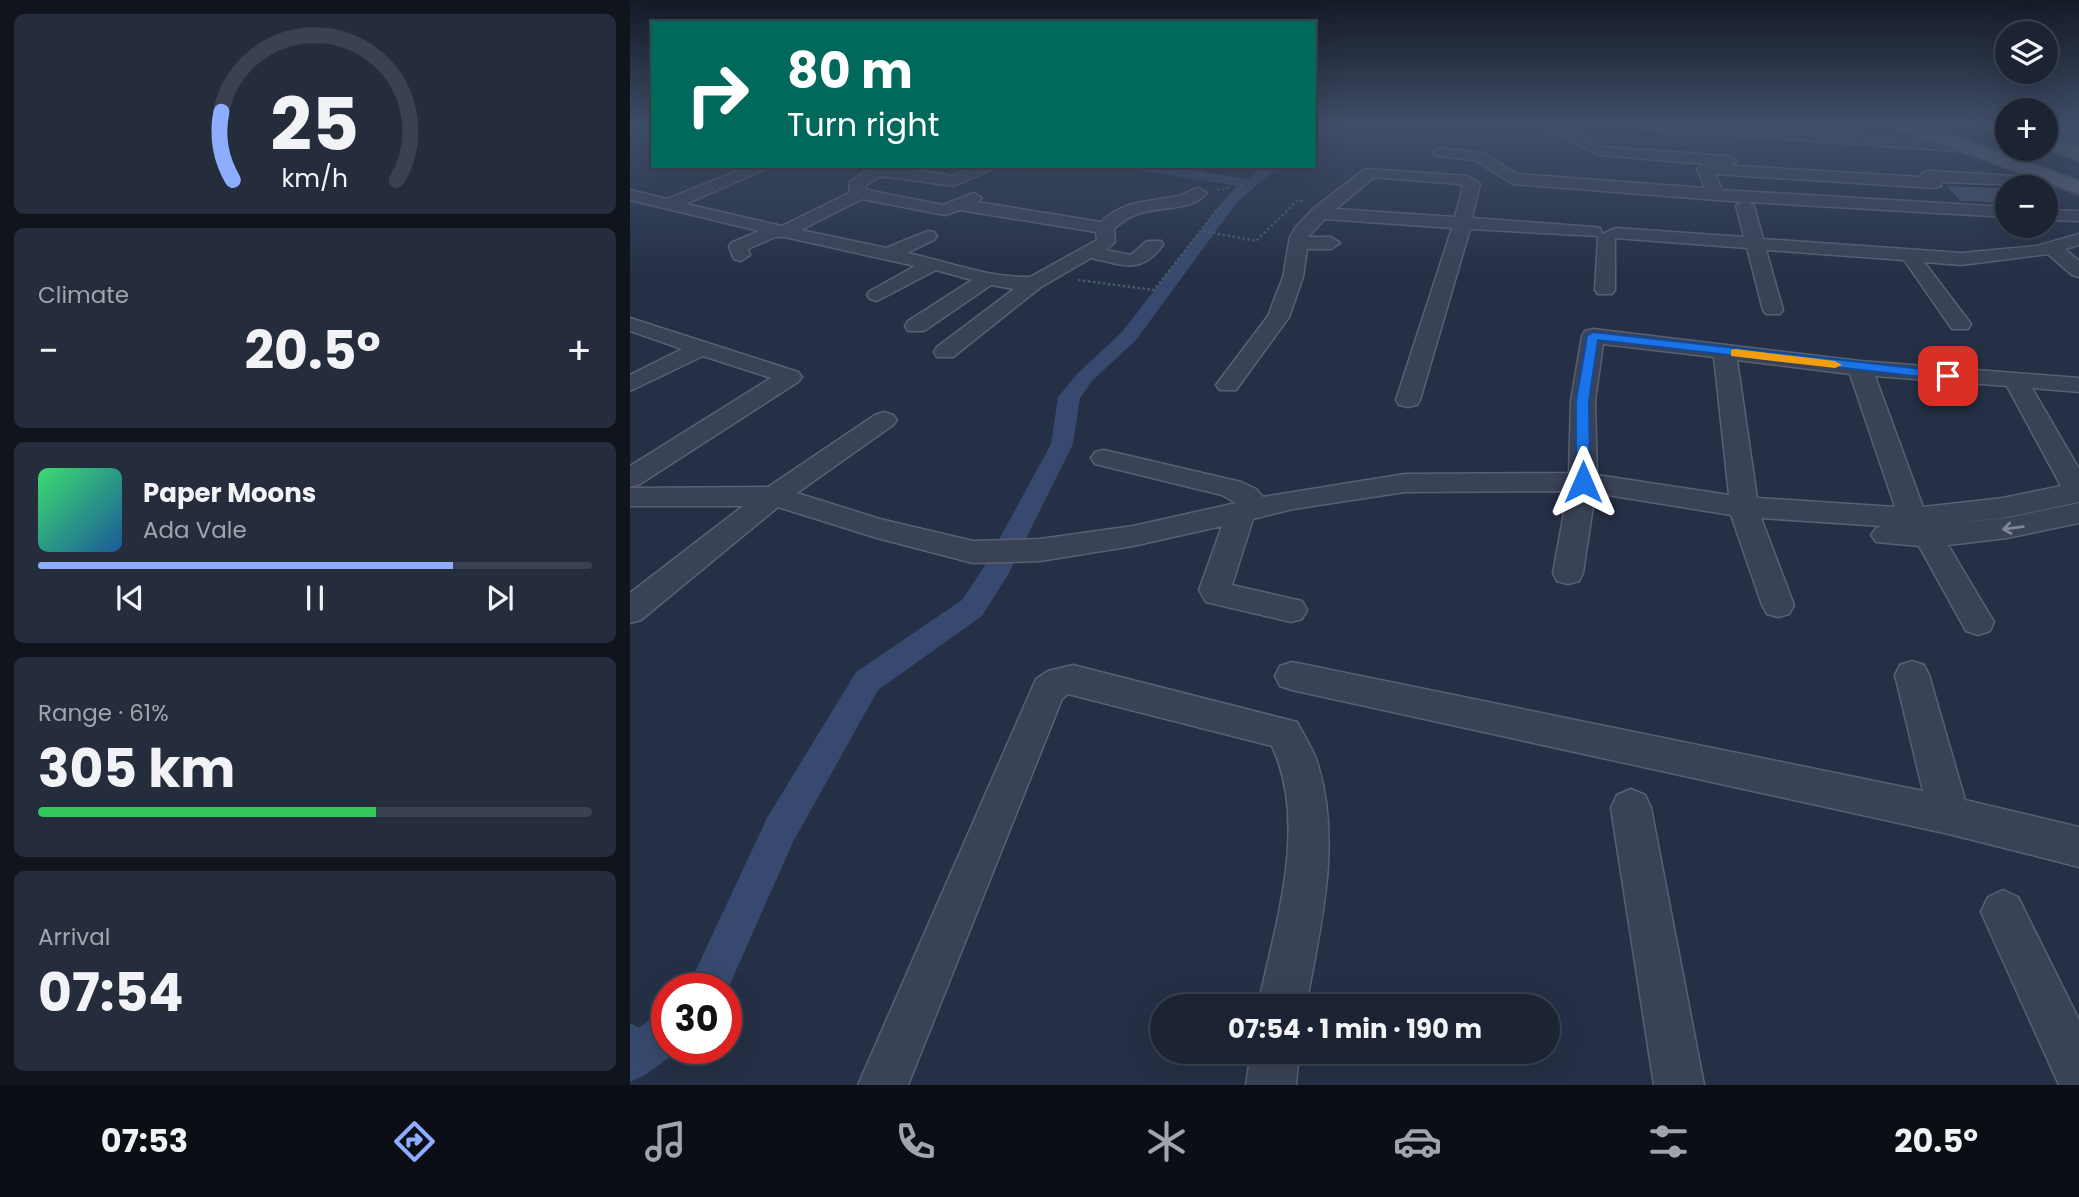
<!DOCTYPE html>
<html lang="en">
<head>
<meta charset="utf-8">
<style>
	:root { --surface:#1c2434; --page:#252c3c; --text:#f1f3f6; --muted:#a0a4ac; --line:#3a414f; --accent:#8dadff }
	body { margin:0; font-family:Poppins,sans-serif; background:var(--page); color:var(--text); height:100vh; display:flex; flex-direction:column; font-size:26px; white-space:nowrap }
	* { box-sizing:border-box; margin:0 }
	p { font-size:23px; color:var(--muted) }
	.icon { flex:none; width:38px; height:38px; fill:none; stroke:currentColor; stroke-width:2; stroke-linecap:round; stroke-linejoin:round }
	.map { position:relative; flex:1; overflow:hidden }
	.details { display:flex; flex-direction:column; gap:14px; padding:14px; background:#0f141d; width:630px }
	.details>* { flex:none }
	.hud { position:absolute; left:21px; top:21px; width:665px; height:147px; border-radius:0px; box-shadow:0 7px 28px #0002,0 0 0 2px var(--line); background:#00695c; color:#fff; overflow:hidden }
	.buttons { position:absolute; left:1365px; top:21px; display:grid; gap:14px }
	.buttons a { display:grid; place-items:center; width:63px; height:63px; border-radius:50%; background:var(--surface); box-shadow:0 7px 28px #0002,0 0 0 2px var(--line); font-size:35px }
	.speed { position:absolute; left:21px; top:973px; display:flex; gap:14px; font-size:35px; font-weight:700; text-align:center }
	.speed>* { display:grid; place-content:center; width:91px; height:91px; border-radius:50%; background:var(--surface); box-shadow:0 7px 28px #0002,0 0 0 2px var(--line); line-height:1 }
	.speed .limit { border:10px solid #d22; background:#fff; color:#111 }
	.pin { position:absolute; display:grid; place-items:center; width:60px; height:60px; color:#fff; margin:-30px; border-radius:14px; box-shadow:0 4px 10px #0006 }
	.me { position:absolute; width:77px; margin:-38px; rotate:0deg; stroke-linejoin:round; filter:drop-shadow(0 0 5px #0008) }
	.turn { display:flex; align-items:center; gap:24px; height:147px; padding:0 21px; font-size:32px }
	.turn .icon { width:91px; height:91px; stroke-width:2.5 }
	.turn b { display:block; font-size:49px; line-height:60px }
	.big { font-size:52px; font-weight:700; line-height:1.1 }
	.details .widget { flex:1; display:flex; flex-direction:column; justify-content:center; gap:10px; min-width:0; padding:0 24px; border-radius:10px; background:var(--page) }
	.details .dial { align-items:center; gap:0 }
	.dial svg { height:182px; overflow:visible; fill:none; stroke:var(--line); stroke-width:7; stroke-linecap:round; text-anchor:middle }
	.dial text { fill:var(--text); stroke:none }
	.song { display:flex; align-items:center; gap:21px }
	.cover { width:84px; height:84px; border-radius:10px; background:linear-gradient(135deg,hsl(140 70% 55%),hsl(210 70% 35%)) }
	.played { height:7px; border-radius:4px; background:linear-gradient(90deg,var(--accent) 75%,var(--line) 75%) }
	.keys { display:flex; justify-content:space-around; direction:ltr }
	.heat { display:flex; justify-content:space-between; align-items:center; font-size:38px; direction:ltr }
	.charge { height:10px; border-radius:5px; background:linear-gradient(90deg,#34c759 61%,var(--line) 0) }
	.trip { position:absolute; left:520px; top:994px; width:410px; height:70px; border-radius:35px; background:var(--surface); box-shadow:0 7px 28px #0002,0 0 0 2px var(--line); font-weight:700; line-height:70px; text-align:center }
	.menu { display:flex; height:112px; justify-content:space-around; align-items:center; background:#0b0e15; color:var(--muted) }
	.menu .icon { width:49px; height:49px }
	.menu .current { color:var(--accent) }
	.menu b { font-size:32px; color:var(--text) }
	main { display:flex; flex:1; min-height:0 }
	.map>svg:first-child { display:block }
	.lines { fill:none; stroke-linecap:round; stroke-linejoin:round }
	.stream { stroke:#37496e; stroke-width:11 }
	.canal { fill:#37496e; fill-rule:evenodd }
	.building { fill:#444f69; stroke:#21293d; stroke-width:2 }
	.minor-casing { stroke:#596073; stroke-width:3 }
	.major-casing { stroke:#444b5f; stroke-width:4 }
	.path { stroke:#465d63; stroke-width:2.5; stroke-dasharray:2.5 2.5; stroke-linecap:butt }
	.minor { fill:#3a4256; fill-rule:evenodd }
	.major { fill:#586175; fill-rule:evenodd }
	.oneway { stroke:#7f8699 }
	.route { fill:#1a73e8; stroke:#114b97; stroke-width:2 }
	.slow { fill:#f59e0b }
</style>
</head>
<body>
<main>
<section class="details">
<div class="widget dial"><svg viewBox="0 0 100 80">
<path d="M14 69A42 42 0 1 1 86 69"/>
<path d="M14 69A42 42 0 0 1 9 39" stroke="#8dadff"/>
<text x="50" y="56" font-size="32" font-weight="700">25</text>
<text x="50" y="72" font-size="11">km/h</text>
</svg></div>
<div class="widget"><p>Climate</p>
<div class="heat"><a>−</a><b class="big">20.5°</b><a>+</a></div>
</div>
<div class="widget">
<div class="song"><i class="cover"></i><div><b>Paper Moons</b><p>Ada Vale</p></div></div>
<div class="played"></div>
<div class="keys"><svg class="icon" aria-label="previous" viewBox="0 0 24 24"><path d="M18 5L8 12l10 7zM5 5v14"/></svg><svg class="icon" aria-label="pause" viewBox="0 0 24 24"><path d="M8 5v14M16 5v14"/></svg><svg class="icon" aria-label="next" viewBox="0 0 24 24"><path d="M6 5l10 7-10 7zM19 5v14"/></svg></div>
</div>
<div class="widget"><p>Range · 61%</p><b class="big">305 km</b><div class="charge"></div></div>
<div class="widget"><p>Arrival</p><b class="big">07:54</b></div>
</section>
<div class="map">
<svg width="1449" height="1085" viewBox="0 0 1449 1085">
	<rect width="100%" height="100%" fill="#253046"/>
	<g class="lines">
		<polyline class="stream" points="0,1029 24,1042"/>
		<g class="canal">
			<polygon points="684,124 694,124 684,132"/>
			<polygon points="500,166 535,166 618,179 634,166 650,166 608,201 506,340 462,381 450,398 443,444 379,573 352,616 248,690 163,842 96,993 96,989 57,989 137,818 226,672 332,600 354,567 421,444 428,397 448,373 492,332 598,195 608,186 507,170"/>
			<polygon points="37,1012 37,1048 52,1048 15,1075 0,1082 0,1034 22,1018"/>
		</g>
	</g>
	<polygon class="building" points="1314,185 1372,187 1377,191 1377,204 1330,202"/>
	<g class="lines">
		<defs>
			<g id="minor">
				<polygon points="908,124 924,124 942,130 972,147 1099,156 1107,161 1099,166 969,155 932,136 909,128"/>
				<polygon points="997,124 1059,124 1340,144 1347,148 1340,152 1004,128"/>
				<polygon points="1428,126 1449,136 1449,146 1423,133 1421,130"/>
				<path d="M 811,148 L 855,154 L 887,174 L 1075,188 L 1067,169 L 1075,164 L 1291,177 L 1292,173 L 1298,171 L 1438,179 L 1444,181 L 1446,184 L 1444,187 L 1312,182 L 1311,186 L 1305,188 L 1085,174 L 1092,190 L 1377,207 L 1377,217 L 1119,202 L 1124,206 L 1133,239 L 1331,253 L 1407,246 L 1449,234 L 1449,245 L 1435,249 L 1449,261 L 1449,277 L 1442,275 L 1418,254 L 1331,265 L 1294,262 L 1341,324 L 1338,329 L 1322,329 L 1274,260 L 1136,250 L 1153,310 L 1150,314 L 1136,314 L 1133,310 L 1117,248 L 985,238 L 985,290 L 982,294 L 968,294 L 965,290 L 968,236 L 840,229 L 790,400 L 787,405 L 778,407 L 769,405 L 766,400 L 822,228 L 695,219 L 678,237 L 701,237 L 710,243 L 701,249 L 677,249 L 673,277 L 659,317 L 606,390 L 590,390 L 586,385 L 638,316 L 653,277 L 660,237 L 666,227 L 683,209 L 735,169 L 838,176 L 850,184 L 842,218 L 964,227 L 970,228 L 972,234 L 986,228 L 1114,237 L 1106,206 L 1112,202 L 883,184 L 845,160 L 806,156 L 803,153 ZM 744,177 L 829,184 L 833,186 L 825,217 L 706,209 Z"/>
				<path d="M 120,166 L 142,166 L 56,204 L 152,226 L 219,193 L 220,182 L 243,166 L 262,166 L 322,176 L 347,166 L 369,166 L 324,186 L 250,176 L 235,186 L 237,190 L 313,205 L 344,193 L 352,198 L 348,202 L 471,222 C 493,201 515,202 543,197 C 552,196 560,190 569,188 L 577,193 C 555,218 515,198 484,229 L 485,242 L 476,250 L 501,255 L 517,241 L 531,241 L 533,245 C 511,275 493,265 461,258 L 411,287 L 323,357 L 307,357 L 304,352 L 307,347 L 384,289 L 361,285 L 294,331 L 278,331 L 275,326 L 278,321 L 342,280 L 306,270 L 247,301 L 240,299 L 237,295 L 240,291 L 285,266 L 155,237 L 145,237 L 118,249 L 120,255 L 111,261 L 104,259 L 99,247 L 101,243 L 129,231 L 0,200 L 0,190 L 37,199 ZM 232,199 L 315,215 L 330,210 L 466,232 L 467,240 L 400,277 C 358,278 317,261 277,253 L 304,240 L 307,236 L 304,232 L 298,231 L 256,248 L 171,230 Z"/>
				<polygon points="1416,210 1449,211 1449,221 1416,220"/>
				<polygon points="0,318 168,372 172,377 168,382 10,484 0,487 0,466 141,378 73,356 0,391 0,375 52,349 0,331"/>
				<path d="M 963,329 L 1230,361 L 1449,378 L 1449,392 L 1402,388 L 1449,469 L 1449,502 L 1373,518 L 1305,525 L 1377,518 L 1449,503 L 1449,523 L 1377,538 L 1318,545 L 1364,622 L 1360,631 L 1348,635 L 1336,631 L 1289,546 L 1246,542 L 1241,535 L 1246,528 L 1252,526 L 1131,518 L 1164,605 L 1159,614 L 1148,617 L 1137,614 L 1132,605 L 1101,515 L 965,493 L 953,573 L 949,581 L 938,584 L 927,581 L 923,573 L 938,491 L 775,492 L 663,509 L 623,519 L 602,585 L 672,601 L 677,610 L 672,619 L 661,622 L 576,602 L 569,590 L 592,526 L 503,546 L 410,561 L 343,563 L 247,538 L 148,507 L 11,620 L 0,623 L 0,593 L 113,506 L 0,506 L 0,488 L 138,487 L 245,415 L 254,412 L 263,415 L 267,420 L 263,425 L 167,493 L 250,519 L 343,541 L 410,539 L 503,526 L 606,503 L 592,495 L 465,464 L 461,458 L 465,452 L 474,450 L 611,482 L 626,489 L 633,497 L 775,474 L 939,473 L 941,401 L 952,336 L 955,331 ZM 973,344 L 1084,357 L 1099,495 L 967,475 L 965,401 ZM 1107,360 L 1220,374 L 1265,507 L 1127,498 ZM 1245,376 L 1377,386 L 1431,486 L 1373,498 L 1293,507 Z"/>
				<polygon points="1282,661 1294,665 1299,675 1335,800 1449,827 1449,867 1319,834 662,690 650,686 645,676 650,666 662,662 1293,791 1265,675 1270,665"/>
				<path d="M 443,665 L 667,722 C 674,736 684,750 688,765 C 712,844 690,928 676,1006 L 628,1006 C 645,924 679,826 642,746 L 438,694 L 432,699 L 278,1085 L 228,1085 L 406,679 L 418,671 Z"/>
				<polygon points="1001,789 1015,795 1021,808 1074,1085 1024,1085 981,808 987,795"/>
				<polygon points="1373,890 1388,897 1449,1020 1449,1085 1429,1085 1351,912 1358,897"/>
				<polygon points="621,1052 669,1052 666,1085 616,1085"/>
			</g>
			<g id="major">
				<polygon points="1264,124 1289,124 1449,181 1449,194 1267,128"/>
				<polygon points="1353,124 1377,124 1377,134 1356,128"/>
				<polygon points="1416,136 1449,147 1449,160 1416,148"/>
			</g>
		</defs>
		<use href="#minor" class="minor-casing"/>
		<use href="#major" class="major-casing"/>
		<g class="path">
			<polyline points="579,166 568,174 607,180"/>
			<polyline points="587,190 596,189 603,183"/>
			<polyline points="573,231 626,241 668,200 673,201"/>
			<polyline points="448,280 524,290 587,210 613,185 602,184"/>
		</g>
		<use href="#minor" class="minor"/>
		<use href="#major" class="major"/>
	</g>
	<defs><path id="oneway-shaft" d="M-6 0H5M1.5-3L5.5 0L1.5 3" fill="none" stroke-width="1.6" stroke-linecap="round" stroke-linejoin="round" transform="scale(1.75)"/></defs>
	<use class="oneway" href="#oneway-shaft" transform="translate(1383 528) rotate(173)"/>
	<linearGradient id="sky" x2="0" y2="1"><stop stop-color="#141a26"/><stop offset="0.45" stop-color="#404e68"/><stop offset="1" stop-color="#404e68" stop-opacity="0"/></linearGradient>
	<rect width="1449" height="276" fill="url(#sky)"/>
	<polygon class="route" points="963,332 1318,372 1324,376 1318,380 968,340 959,401 960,482 953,487 946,482 946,401 957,336"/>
	<polygon class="slow" points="1105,349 1205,361 1212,365 1205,368 1101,356 1101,350"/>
</svg>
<div class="buttons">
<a><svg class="icon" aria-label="layers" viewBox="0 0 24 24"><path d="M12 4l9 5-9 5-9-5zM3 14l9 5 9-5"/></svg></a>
<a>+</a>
<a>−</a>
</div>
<div class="speed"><div class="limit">30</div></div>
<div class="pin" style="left:1318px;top:376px;background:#d93025"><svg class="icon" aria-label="arrive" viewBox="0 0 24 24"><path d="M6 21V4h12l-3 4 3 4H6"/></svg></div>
<svg class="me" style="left:953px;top:482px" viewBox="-20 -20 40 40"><path d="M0-17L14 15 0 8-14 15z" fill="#1a73e8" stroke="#fff" stroke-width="4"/></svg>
<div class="trip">07:54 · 1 min · 190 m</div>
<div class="hud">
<div class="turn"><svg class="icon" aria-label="right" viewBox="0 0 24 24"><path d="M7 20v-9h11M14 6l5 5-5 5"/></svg><div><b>80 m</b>Turn right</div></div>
</div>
</div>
</main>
<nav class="menu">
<b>07:53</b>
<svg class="icon current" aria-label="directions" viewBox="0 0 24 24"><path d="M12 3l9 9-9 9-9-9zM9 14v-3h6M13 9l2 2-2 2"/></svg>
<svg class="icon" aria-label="music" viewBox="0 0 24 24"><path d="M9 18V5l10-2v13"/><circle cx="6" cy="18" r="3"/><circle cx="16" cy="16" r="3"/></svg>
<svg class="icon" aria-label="phone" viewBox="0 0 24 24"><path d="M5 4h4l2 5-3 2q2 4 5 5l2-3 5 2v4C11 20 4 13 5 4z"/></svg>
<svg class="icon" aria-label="climate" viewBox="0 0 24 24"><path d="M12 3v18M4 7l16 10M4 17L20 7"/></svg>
<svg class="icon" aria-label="car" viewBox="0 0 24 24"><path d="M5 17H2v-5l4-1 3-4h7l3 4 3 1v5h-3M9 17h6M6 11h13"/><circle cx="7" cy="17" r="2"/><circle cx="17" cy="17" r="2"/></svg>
<svg class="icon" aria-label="filters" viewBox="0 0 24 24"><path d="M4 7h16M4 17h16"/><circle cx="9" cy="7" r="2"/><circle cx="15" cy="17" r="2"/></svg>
<b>20.5°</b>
</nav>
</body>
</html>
